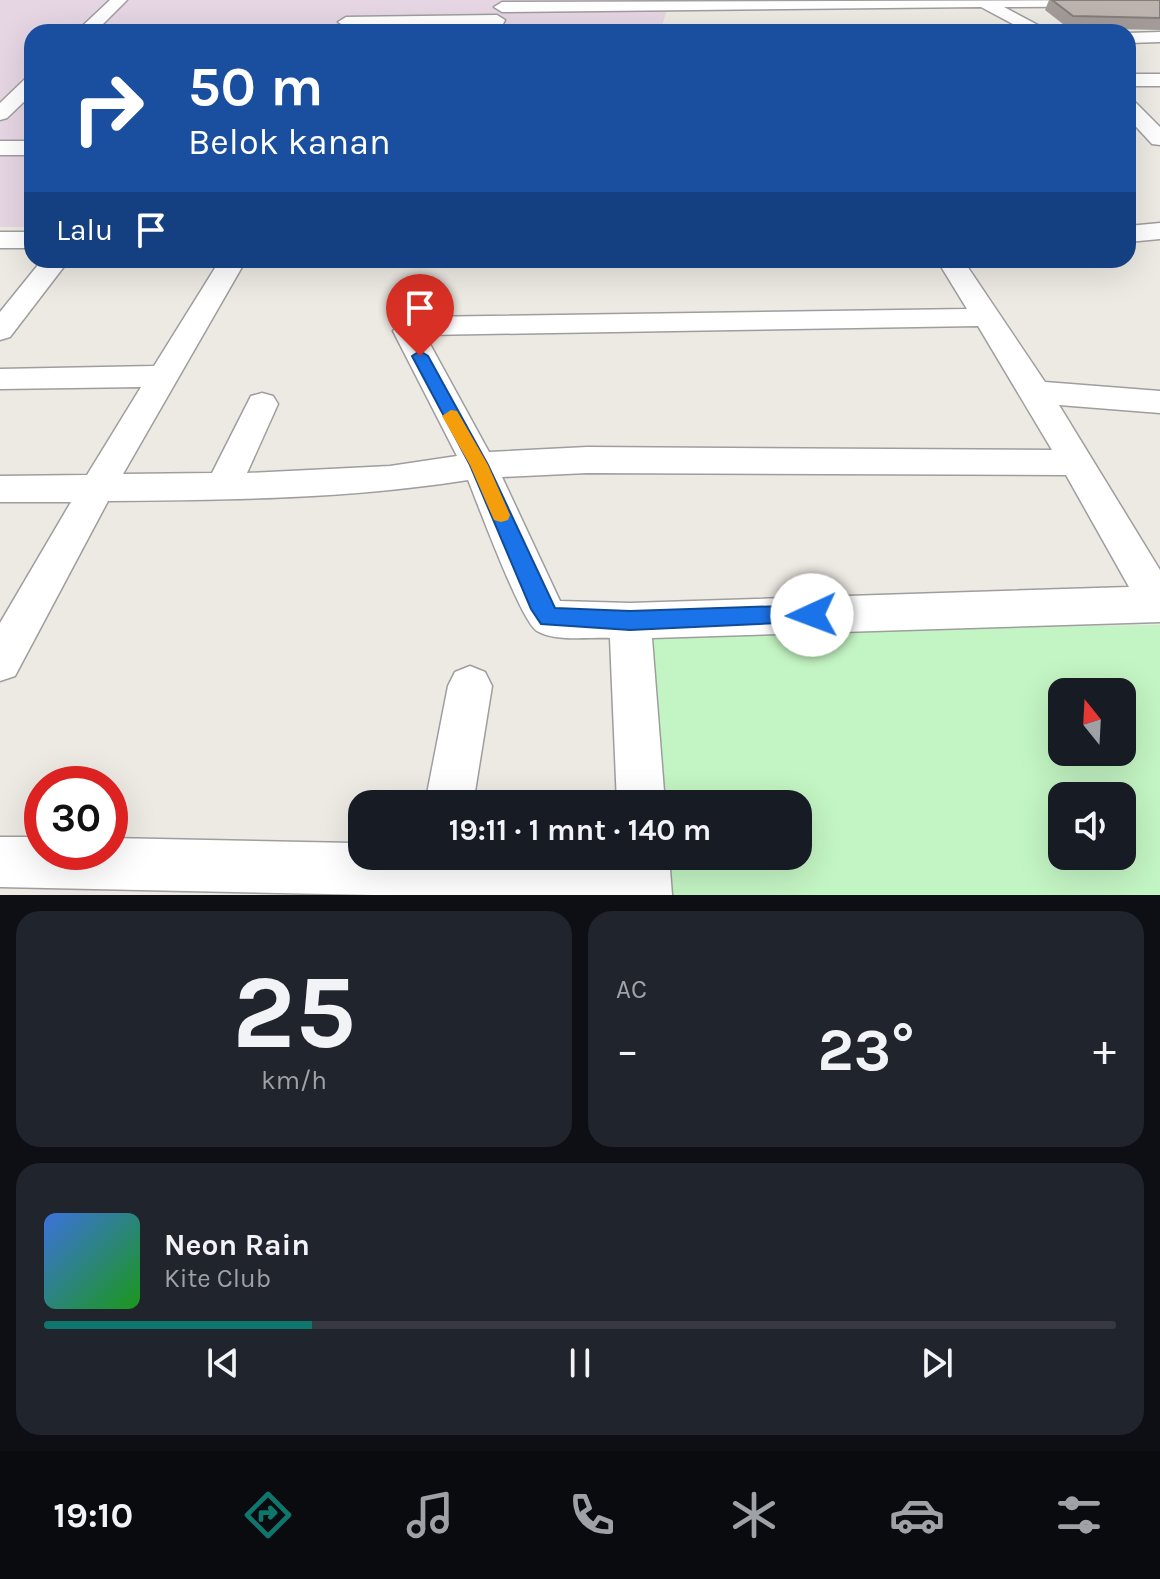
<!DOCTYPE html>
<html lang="id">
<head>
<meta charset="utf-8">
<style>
	:root { --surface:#171b24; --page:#20242c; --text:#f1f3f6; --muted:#9ea1a6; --line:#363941; --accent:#0f766e }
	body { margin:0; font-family:Karla,sans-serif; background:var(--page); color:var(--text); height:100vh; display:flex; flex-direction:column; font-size:30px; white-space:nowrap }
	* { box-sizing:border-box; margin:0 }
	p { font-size:26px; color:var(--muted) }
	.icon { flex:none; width:44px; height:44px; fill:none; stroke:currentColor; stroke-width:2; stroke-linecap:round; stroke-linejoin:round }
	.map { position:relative; height:895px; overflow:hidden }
	.panel { display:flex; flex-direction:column; gap:16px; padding:16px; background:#0d0f14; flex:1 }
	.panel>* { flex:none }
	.guide { position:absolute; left:24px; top:24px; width:1112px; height:244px; border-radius:24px; box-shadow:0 8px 32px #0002; background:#1a4fa0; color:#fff; overflow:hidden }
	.needle { width:52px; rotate:342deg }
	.fabs { position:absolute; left:1048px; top:678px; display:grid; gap:16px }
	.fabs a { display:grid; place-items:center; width:88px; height:88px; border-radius:16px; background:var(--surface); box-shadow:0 8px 32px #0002; font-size:40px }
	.speed { position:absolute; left:24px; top:766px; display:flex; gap:16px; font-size:40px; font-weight:700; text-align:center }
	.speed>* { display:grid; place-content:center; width:104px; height:104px; border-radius:50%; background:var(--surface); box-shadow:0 8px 32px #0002; line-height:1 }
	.speed .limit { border:12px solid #d22; background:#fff; color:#111 }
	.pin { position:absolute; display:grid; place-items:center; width:68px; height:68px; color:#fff; margin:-82px -34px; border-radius:50% 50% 50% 0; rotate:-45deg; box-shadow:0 0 8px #0007 }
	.pin .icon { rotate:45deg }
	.me { position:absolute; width:88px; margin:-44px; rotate:268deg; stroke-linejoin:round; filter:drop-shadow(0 0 6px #0008) }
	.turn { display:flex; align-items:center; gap:28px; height:168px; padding:0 32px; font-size:36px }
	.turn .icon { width:104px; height:104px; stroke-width:2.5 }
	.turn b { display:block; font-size:56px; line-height:68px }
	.then { display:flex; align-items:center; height:76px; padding:0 32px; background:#0003; gap:16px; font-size:30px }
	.big { font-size:60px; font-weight:700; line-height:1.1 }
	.panel .widget { flex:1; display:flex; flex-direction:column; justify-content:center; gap:12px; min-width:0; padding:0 28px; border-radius:24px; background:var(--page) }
	.panel .dial { align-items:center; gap:0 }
	.dial b { font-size:104px; line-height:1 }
	.song { display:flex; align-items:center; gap:24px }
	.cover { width:96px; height:96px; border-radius:12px; background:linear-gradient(135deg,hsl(220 70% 55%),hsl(120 70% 35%)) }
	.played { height:8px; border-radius:4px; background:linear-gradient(90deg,var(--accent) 25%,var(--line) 25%) }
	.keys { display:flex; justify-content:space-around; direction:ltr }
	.heat { display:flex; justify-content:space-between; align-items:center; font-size:44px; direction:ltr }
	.panel .tiles { flex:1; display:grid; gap:16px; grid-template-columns:1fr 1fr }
	.widget:last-child { grid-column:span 2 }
	.trip { position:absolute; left:348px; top:790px; width:464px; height:80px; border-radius:24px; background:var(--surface); box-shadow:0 8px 32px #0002; font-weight:700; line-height:80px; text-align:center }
	.tabs { display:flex; height:128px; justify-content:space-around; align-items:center; background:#090b0e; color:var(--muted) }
	.tabs .icon { width:56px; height:56px }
	.tabs .on { color:var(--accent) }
	.tabs b { font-size:36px; color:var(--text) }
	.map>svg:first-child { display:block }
	.industrial { fill:#e6d6e4 }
	.park { fill:#c3f4c3; fill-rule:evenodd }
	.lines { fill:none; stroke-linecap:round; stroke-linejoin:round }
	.minor-casing { stroke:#9e9e9e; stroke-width:3 }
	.minor { fill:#fff; fill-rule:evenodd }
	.wall { fill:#a39b97 }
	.building { fill:#bdb4b0; stroke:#847e7b; stroke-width:2 }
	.route { fill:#1a73e8; stroke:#114b97; stroke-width:2 }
	.slow { fill:#f59e0b }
</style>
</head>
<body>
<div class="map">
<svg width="1160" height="895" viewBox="0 0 1160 895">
	<rect width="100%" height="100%" fill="#ede9e3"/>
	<polygon class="industrial" points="0,0 946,0 669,3 660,32 32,32 32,227 0,227"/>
	<path class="park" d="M 1160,625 L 1160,895 L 666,895 L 662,856 L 798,856 L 798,804 L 658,804 L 642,630 ZM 1062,692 L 1122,692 L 1122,752 L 1062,752 ZM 1062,796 L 1122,796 L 1122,856 L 1062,856 Z"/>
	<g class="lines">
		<defs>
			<g id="minor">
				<polygon points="110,0 127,0 95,32 76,32"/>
				<polygon points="1160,0 1160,6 1004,7 1051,32 1028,32 981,7 502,12 494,7 502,2"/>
				<polygon points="497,15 505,20 503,24 346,27 338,22 346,17"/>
				<polygon points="1160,32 1160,42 1128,43 1128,33"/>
				<rect x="1128" y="74" width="32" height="12"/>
				<polygon points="32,77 32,94 7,118 0,120 0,103 25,79"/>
				<polygon points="1128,100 1135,102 1160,127 1160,145 1152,144 1128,118"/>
				<rect x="0" y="141" width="32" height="14"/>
				<polygon points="1160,223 1160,239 1128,242 1128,226"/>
				<rect x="0" y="232" width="32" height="16"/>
				<polygon points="42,260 69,260 10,337 0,340 0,312"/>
				<path d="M 220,260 L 246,260 L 123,474 L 212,473 L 251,396 L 262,393 L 273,396 L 278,404 L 247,473 L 390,466 L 457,456 L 393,331 L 398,325 L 416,317 L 967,309 L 937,260 L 963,260 L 1045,382 L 1160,391 L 1160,413 L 1059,405 L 1160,570 L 1160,622 L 652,638 L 665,804 L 617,804 L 610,638 C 589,637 555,642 537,631 C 521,622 478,504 468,480 C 348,499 229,500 108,501 L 15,676 L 0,681 L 0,623 L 71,502 L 0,502 L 0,476 L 87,475 L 141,387 L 0,389 L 0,369 L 154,366 ZM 978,326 L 1052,450 L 587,447 L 489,452 L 425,335 ZM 587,473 L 1066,475 L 1129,587 L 630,603 L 560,601 L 502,477 Z"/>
				<polygon points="470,666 485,672 492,686 473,804 425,804 448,686 455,672"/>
				<polygon points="0,837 42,837 42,852 110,852 110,838 353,843 362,843 362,856 544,856 619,861 619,856 669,856 672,895 374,895 0,887"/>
			</g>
		</defs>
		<use href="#minor" class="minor-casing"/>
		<use href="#minor" class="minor"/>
	</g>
	<polygon class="wall" points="1049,0 1160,0 1160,30 1068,28 1045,10"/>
	<polygon class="building" points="1052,0 1160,0 1160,18 1073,16"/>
	<polygon class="route" points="420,351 428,356 488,465 555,608 630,611 812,605 820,608 823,615 820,621 630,630 541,624 531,609 470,465 412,356"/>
	<polygon class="slow" points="451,410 457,411 488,465 510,515 508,520 501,522 494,520 470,465 442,416"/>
</svg>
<div class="fabs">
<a><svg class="needle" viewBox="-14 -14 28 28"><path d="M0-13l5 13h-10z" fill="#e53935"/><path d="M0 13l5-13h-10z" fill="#9ea1a6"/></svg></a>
<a><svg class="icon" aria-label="sound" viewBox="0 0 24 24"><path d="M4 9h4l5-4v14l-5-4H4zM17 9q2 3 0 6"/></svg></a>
</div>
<div class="speed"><div class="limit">30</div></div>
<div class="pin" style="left:420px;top:356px;background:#d93025"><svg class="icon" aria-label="arrive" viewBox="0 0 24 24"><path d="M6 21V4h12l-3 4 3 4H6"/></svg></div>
<svg class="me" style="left:812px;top:615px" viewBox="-20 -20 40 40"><circle r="19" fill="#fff"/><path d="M0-13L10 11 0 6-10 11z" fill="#1a73e8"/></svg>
<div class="trip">19:11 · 1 mnt · 140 m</div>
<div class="guide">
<div class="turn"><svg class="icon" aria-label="right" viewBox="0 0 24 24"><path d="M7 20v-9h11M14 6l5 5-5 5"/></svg><div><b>50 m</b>Belok kanan</div></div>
<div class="then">Lalu<svg class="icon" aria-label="arrive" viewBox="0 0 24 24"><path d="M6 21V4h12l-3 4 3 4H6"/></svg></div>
</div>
</div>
<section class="panel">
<div class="tiles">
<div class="widget dial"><b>25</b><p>km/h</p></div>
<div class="widget"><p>AC</p>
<div class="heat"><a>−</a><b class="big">23°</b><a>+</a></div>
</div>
<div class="widget">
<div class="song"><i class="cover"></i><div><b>Neon Rain</b><p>Kite Club</p></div></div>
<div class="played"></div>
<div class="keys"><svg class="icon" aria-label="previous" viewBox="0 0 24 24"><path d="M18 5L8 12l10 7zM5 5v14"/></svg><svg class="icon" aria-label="pause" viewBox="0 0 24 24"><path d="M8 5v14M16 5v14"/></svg><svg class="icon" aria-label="next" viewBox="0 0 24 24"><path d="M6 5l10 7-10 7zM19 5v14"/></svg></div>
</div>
</div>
</section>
<nav class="tabs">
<b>19:10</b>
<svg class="icon on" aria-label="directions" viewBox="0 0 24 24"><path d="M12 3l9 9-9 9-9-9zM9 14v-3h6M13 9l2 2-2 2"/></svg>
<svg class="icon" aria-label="music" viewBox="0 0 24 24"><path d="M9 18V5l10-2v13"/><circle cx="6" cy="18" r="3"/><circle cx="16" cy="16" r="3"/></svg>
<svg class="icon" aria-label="phone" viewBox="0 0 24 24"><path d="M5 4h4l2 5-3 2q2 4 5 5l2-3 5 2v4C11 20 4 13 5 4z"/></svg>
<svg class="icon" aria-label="climate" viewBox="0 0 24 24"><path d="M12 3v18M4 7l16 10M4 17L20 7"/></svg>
<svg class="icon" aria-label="car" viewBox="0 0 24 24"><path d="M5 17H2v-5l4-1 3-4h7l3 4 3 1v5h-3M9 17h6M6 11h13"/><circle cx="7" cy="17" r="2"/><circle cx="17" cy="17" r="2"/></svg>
<svg class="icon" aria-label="filters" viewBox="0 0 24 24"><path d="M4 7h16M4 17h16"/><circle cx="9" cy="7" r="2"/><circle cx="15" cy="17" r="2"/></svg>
</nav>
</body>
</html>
